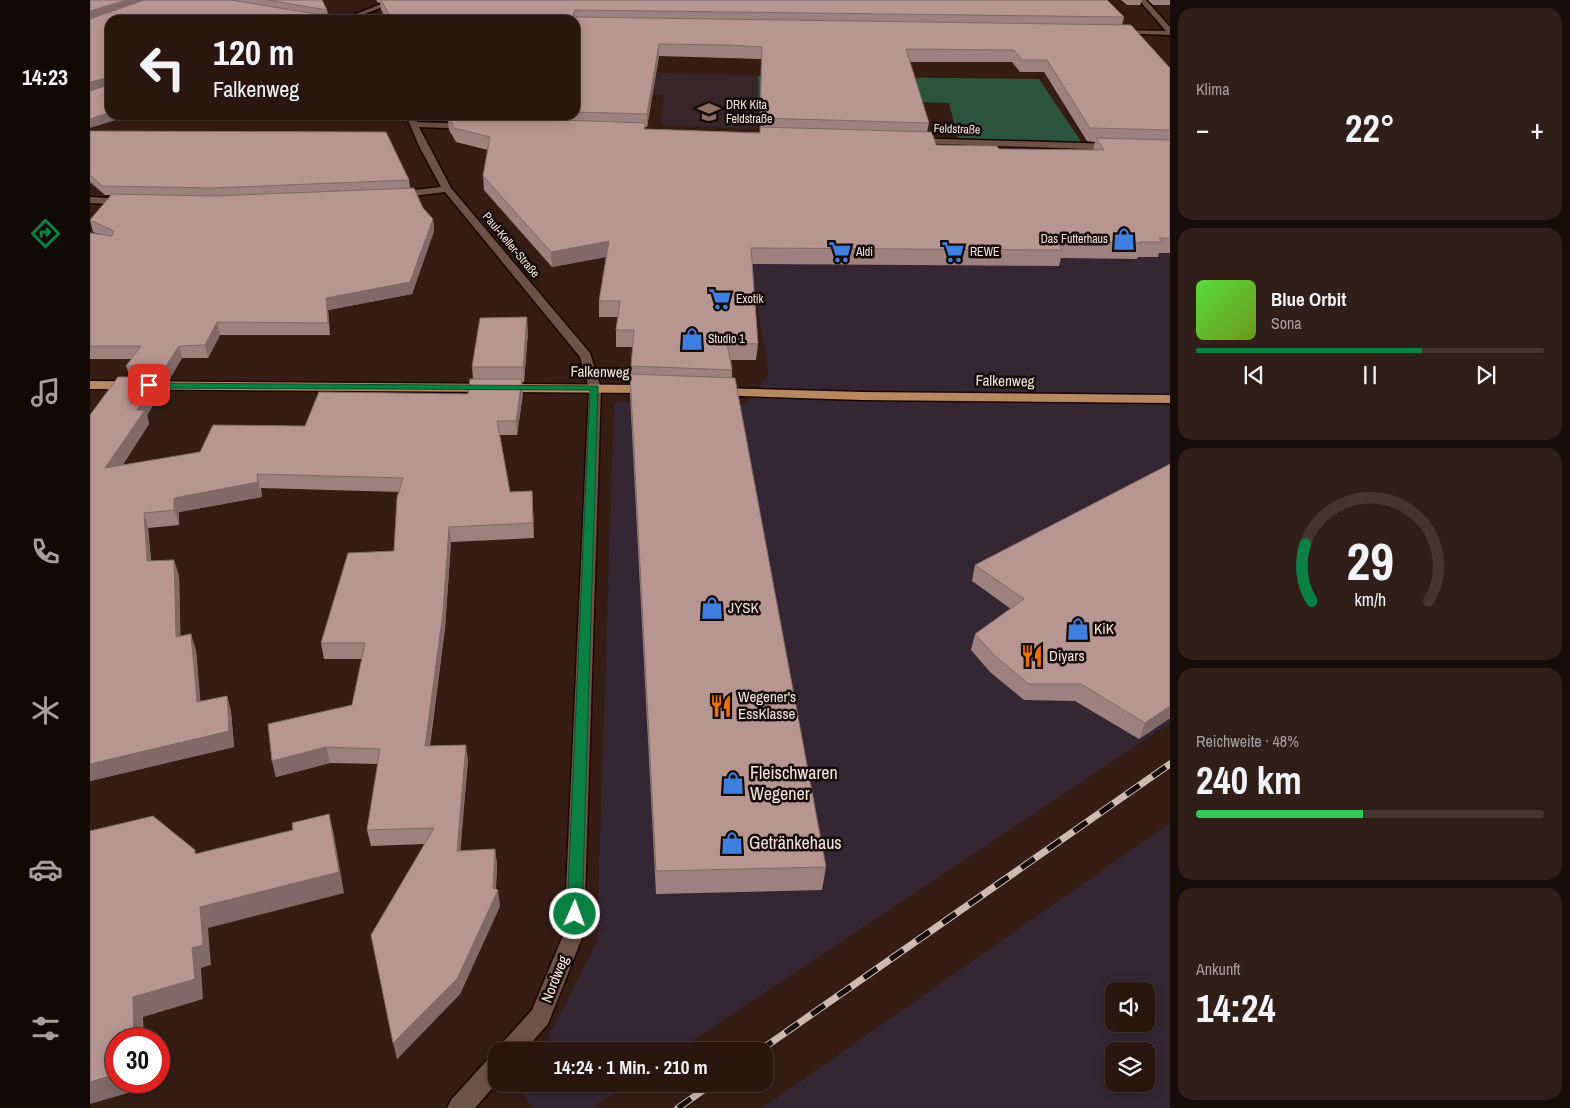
<!DOCTYPE html>
<html lang="de">
<head>
<meta charset="utf-8">
<style>
	:root { --surface:#28160f; --page:#301f18; --text:#f1f3f6; --muted:#a59f9e; --line:#44352f; --accent:#0b8043 }
	body { margin:0; font-family:"Archivo Narrow",sans-serif; background:var(--page); color:var(--text); height:100vh; display:flex; flex-direction:column; font-size:19px; white-space:nowrap }
	* { box-sizing:border-box; margin:0 }
	p { font-size:16px; color:var(--muted) }
	.icon { flex:none; width:28px; height:28px; fill:none; stroke:currentColor; stroke-width:2; stroke-linecap:round; stroke-linejoin:round }
	.map { position:relative; flex:1; overflow:hidden }
	.panel { display:flex; flex-direction:column; gap:8px; padding:8px; background:#160c08; width:400px }
	.panel>* { flex:none }
	.banner { position:absolute; left:15px; top:15px; width:475px; height:105px; border-radius:15px; box-shadow:0 2px 12px #0003,0 0 0 1px var(--line); background:#28160f; color:var(--text); overflow:hidden }
	.buttons { position:absolute; left:1015px; top:982px; display:grid; gap:10px }
	.buttons a { display:grid; place-items:center; width:50px; height:50px; border-radius:10px; background:var(--surface); box-shadow:0 2px 12px #0003,0 0 0 1px var(--line); font-size:25px }
	.speed { position:absolute; left:15px; top:1028px; display:flex; gap:10px; font-size:25px; font-weight:700; text-align:center }
	.speed>* { display:grid; place-content:center; width:65px; height:65px; border-radius:50%; background:var(--surface); box-shadow:0 2px 12px #0003,0 0 0 1px var(--line); line-height:1 }
	.speed .limit { border:8px solid #d22; background:#fff; color:#111 }
	.pin { position:absolute; display:grid; place-items:center; width:42px; height:42px; color:#fff; margin:-21px; border-radius:10px; box-shadow:0 2px 8px #0006 }
	.me { position:absolute; width:55px; margin:-28px; rotate:2deg; stroke-linejoin:round; filter:drop-shadow(0 0 4px #0008) }
	.turn { display:flex; align-items:center; gap:18px; height:105px; padding:0 25px; font-size:22px }
	.turn .icon { width:65px; height:65px; stroke-width:2.5 }
	.turn b { display:block; font-size:35px; line-height:42px }
	.big { font-size:38px; font-weight:700; line-height:1.1 }
	.panel .card { flex:1; display:flex; flex-direction:column; justify-content:center; gap:8px; min-width:0; padding:0 18px; border-radius:15px; background:var(--page) }
	.panel .dial { align-items:center; gap:0 }
	.dial svg { height:130px; overflow:visible; fill:none; stroke:var(--line); stroke-width:7; stroke-linecap:round; text-anchor:middle }
	.dial text { fill:var(--text); stroke:none }
	.song { display:flex; align-items:center; gap:15px }
	.cover { width:60px; height:60px; border-radius:8px; background:linear-gradient(135deg,hsl(110 70% 55%),hsl(80 70% 35%)) }
	.played { height:5px; border-radius:2px; background:linear-gradient(90deg,var(--accent) 65%,var(--line) 65%) }
	.keys { display:flex; justify-content:space-around; direction:ltr }
	.heat { display:flex; justify-content:space-between; align-items:center; font-size:28px; direction:ltr }
	.charge { height:8px; border-radius:4px; background:linear-gradient(90deg,#34c759 48%,var(--line) 0) }
	.trip { position:absolute; left:398px; top:1042px; width:285px; height:50px; border-radius:15px; background:var(--surface); box-shadow:0 2px 12px #0003,0 0 0 1px var(--line); font-weight:700; line-height:50px; text-align:center }
	main { display:flex; flex:1; min-height:0 }
	.dock { display:flex; flex-direction:column; width:90px; justify-content:space-around; align-items:center; background:#100906; color:var(--muted) }
	.dock .icon { width:35px; height:35px }
	.dock .on { color:var(--accent) }
	.dock b { font-size:22px; color:var(--text) }
	.map>svg:first-child { display:block }
	.commercial { fill:#342633; fill-rule:evenodd }
	.education { fill:#38252a }
	.green { fill:#2c533b }
	.lines { fill:none; stroke-linecap:round; stroke-linejoin:round }
	.minor-casing { stroke:#1b0702; stroke-width:3 }
	.major-casing { stroke:#1b0702; stroke-width:3 }
	.minor { fill:#6d5247; fill-rule:evenodd }
	.major { fill:#b78963; fill-rule:evenodd }
	.rail-casing { stroke:#cdbbb3; stroke-width:7 }
	.rail { stroke:#150b07; stroke-width:5; stroke-dasharray:16; stroke-linecap:butt }
	.wall { fill:#9d817e; fill-rule:evenodd }
	.shaded-wall { fill:#806966 }
	.building { fill:#b79692; stroke:#806966 }
	.route { fill:#0b8043; stroke:#07532c }
	.labels { text-anchor:middle; stroke-width:5; stroke-linejoin:round; paint-order:stroke }
	.far-poi-label { font-size:12px; fill:#f6e5de; stroke:#150b07; text-anchor:start }
	.far-street-label { font-size:12px; fill:#f6e5de; stroke:#150b07 }
	.street-label { font-size:15px; fill:#f6e5de; stroke:#150b07 }
	.poi-label { font-size:15px; fill:#f6e5de; stroke:#150b07; text-anchor:start }
	.near-poi-label { font-size:18px; fill:#f6e5de; stroke:#150b07; text-anchor:start }
</style>
</head>
<body>
<main>
<nav class="dock">
<b>14:23</b>
<svg class="icon on" aria-label="directions" viewBox="0 0 24 24"><path d="M12 3l9 9-9 9-9-9zM9 14v-3h6M13 9l2 2-2 2"/></svg>
<svg class="icon" aria-label="music" viewBox="0 0 24 24"><path d="M9 18V5l10-2v13"/><circle cx="6" cy="18" r="3"/><circle cx="16" cy="16" r="3"/></svg>
<svg class="icon" aria-label="phone" viewBox="0 0 24 24"><path d="M5 4h4l2 5-3 2q2 4 5 5l2-3 5 2v4C11 20 4 13 5 4z"/></svg>
<svg class="icon" aria-label="climate" viewBox="0 0 24 24"><path d="M12 3v18M4 7l16 10M4 17L20 7"/></svg>
<svg class="icon" aria-label="car" viewBox="0 0 24 24"><path d="M5 17H2v-5l4-1 3-4h7l3 4 3 1v5h-3M9 17h6M6 11h13"/><circle cx="7" cy="17" r="2"/><circle cx="17" cy="17" r="2"/></svg>
<svg class="icon" aria-label="filters" viewBox="0 0 24 24"><path d="M4 7h16M4 17h16"/><circle cx="9" cy="7" r="2"/><circle cx="15" cy="17" r="2"/></svg>
</nav>
<div class="map">
<svg width="1080" height="1108" viewBox="0 0 1080 1108">
	<rect width="100%" height="100%" fill="#351d14"/>
	<g class="commercial">
		<polygon points="655,139 964,149 980,173 1080,220 1080,723 587,1051 451,1051 507,941 524,402 656,404 679,374 660,266"/>
		<path d="M 1080,823 L 1080,1108 L 672,1108 ZM 1024,991 L 1056,991 L 1056,1024 L 1024,1024 ZM 1024,1051 L 1056,1051 L 1056,1084 L 1024,1084 Z"/>
		<polygon points="434,1084 538,1084 502,1108 442,1108 431,1089"/>
	</g>
	<polygon class="education" points="498,71 668,76 667,129 570,125 574,95 494,93"/>
	<polygon class="green" points="668,76 949,79 994,146 869,142 859,103 668,98"/>
	<g class="lines">
		<defs>
			<g id="minor">
				<polygon points="301,0 310,0 260,20 251,20"/>
				<polygon points="1049,0 1056,0 1080,27 1080,35 1027,33 1029,30 1076,31"/>
				<polygon points="316,115 324,115 327,122 382,124 383,126 379,129 329,127 361,188 500,353 511,388 494,933 458,1024 434,1051 409,1051 412,1043 442,1010 474,933 499,388 490,357 355,192 306,198 301,195 306,192 351,187 329,146"/>
				<polygon points="821,138 1024,144 1028,147 1024,150 824,143 821,142"/>
				<polygon points="0,197 36,199 41,202 36,205 0,203"/>
				<polygon points="406,1056 406,1084 385,1108 357,1108 361,1100 398,1059"/>
			</g>
			<g id="major">
				<polygon points="0,381 559,385 565,389 559,393 0,389"/>
				<polygon points="627,388 772,392 1080,395 1080,403 772,400 623,395 621,392"/>
			</g>
		</defs>
		<use href="#minor" class="minor-casing"/>
		<use href="#major" class="major-casing"/>
		<use href="#minor" class="minor"/>
		<use href="#major" class="major"/>
		<defs>
			<g id="rail">
				<polyline points="669,1051 1080,764"/>
				<polyline points="588,1108 622,1084"/>
			</g>
		</defs>
		<use href="#rail" class="rail-casing"/>
		<use href="#rail" class="rail"/>
	</g>
	<g class="wall">
		<polygon points="0,0 232,0 237,10 238,14 20,115"/>
		<path d="M 286,0 L 1017,0 L 1034,17 L 1032,25 L 1080,68 L 1080,253 L 1069,253 L 1068,257 L 1048,257 L 1047,259 L 971,258 L 969,266 L 662,264 L 668,344 L 666,360 L 641,360 L 642,370 L 642,378 L 736,867 L 732,890 L 566,894 L 540,395 L 540,374 L 541,374 L 543,347 L 526,347 L 526,330 L 528,317 L 509,317 L 509,301 L 516,257 L 462,267 L 394,190 L 393,176 L 398,150 L 366,142 L 359,130 L 358,121 L 354,121 L 351,115 L 485,115 L 485,20 L 297,20 L 291,10 L 290,2 L 288,3 ZM 569,56 L 671,59 L 670,133 L 555,129 L 555,127 L 557,127 ZM 820,62 L 922,62 L 930,72 L 954,72 L 997,141 L 1005,142 L 1003,150 L 909,149 L 846,145 L 837,132 L 839,123 Z"/>
		<polygon points="1031,0 1052,0 1050,5 1037,5"/>
		<polygon points="1058,0 1080,0 1080,5 1063,5"/>
		<polygon points="278,115 286,115 286,117"/>
		<polygon points="0,131 319,180 320,188 333,208 343,219 344,231 322,294 238,310 240,335 130,335 118,358 92,358 79,380 68,380 72,391 57,415 59,424 32,466 110,452 215,426 378,394 383,379 382,367 438,331 434,382 432,382 433,393 427,435 410,435 420,492 442,491 444,538 361,542 355,628 340,746 378,760 370,851 405,849 407,865 406,889 410,906 370,994 307,1059 334,844 281,846 277,830 288,764 240,763 186,777 182,761 262,705 272,659 234,659 231,643 304,551 309,492 171,488 172,497 89,512 89,525 58,528 61,561 89,575 90,636 106,650 110,702 137,696 141,712 144,747 0,781 40,377 36,366 42,359 0,359 0,233 9,234 3,232 0,220 21,195 15,195 0,182"/>
		<polygon points="1080,464 1080,718 1049,739 985,701 934,700 900,672 881,650 885,634 921,609 882,581 885,565"/>
	</g>
	<g class="shaded-wall">
		<polygon points="36,0 60,0 0,19 0,11"/>
		<polygon points="569,44 569,56 557,127 557,114"/>
		<polygon points="17,78 20,86 0,91 0,82"/>
		<polygon points="20,112 20,115 42,115 0,128 0,119"/>
		<polygon points="343,219 344,231 322,294 238,310 240,335 236,298"/>
		<polygon points="519,241 519,256 462,267 461,252"/>
		<polygon points="437,317 438,331 434,382 433,367"/>
		<polygon points="127,322 130,335 118,358 115,345"/>
		<polygon points="89,346 92,358 79,380 75,367"/>
		<polygon points="68,377 72,391 57,415 59,424 20,483 15,468 47,410"/>
		<polygon points="432,379 433,393 427,435 426,421"/>
		<polygon points="167,474 172,497 89,512 89,525 84,510 84,498"/>
		<polygon points="442,491 443,506 444,538 443,523"/>
		<polygon points="54,513 58,528 62,576 57,561"/>
		<polygon points="359,527 361,542 355,628 337,762 335,746"/>
		<polygon points="84,560 89,575 91,653 86,637"/>
		<polygon points="101,634 106,650 112,718 107,702"/>
		<polygon points="137,696 141,712 144,747 0,781 0,764"/>
		<polygon points="1080,706 1080,718 1049,739 1055,723"/>
		<polygon points="376,745 378,760 369,867 367,851"/>
		<polygon points="236,747 240,763 186,777 182,761"/>
		<polygon points="239,814 244,835 254,893 118,928 121,965 111,968 113,999 53,1017 54,1039 44,1039 43,997 102,948 110,907"/>
		<polygon points="405,849 407,865 405,897 408,890 410,906 370,994 307,1059 303,1043 403,888"/>
		<polygon points="26,1074 26,1081 55,1081 55,1088 0,1104 0,1082"/>
	</g>
	<g class="building">
		<polygon points="0,0 36,0 0,11"/>
		<polygon points="54,0 141,0 226,14 239,14 242,20 20,20 20,112 0,119 0,91 18,85 20,80 17,78 0,82 0,19"/>
		<polygon points="177,0 232,0 237,10"/>
		<polygon points="291,0 1017,0 1034,17 485,10 483,16 485,17 1041,25 1080,68 1080,130 1000,128 957,60 932,60 924,50 816,49 839,123 670,118 672,47 638,45 569,44 557,114 485,112 485,20 302,20"/>
		<polygon points="358,116 555,123 554,129 670,133 670,127 842,132 846,145 907,146 909,149 1014,150 1006,138 1080,140 1080,238 1069,238 1073,242 1050,242 1052,243 967,242 972,250 661,248 668,344 637,343 642,370 541,366 544,330 526,330 530,301 509,301 519,241 461,252 393,176 400,137 364,128"/>
		<polygon points="0,131 296,132 319,180 124,188 12,186 0,175"/>
		<polygon points="324,188 333,208 343,219 320,282 236,298 238,323 127,322 115,345 89,346 75,367 36,366 51,346 0,346 0,233 22,236 24,231 0,220 22,194 124,196"/>
		<polygon points="437,317 433,367 382,367 390,318"/>
		<polygon points="540,374 645,378 736,867 566,871"/>
		<polygon points="28,377 68,377 47,410 55,410 15,468 110,452 123,425 215,426 229,392 378,394 380,379 432,379 426,421 407,421 420,492 442,491 443,523 359,527 353,612 335,746 376,745 367,851 405,849 403,888 408,890 367,979 303,1043 281,935 344,828 277,830 290,749 236,747 182,761 178,724 262,705 275,643 231,643 258,553 304,551 307,498 313,478 167,474 168,482 84,498 84,510 54,513 57,561 84,560 86,637 101,634 107,702 137,696 139,731 0,764 0,415"/>
		<polygon points="1080,464 1080,706 1055,723 991,684 939,684 905,656 885,634 934,599 885,565"/>
		<polygon points="239,814 249,872 110,907 113,945 102,948 105,979 43,997 44,1039 26,1039 26,1074 0,1082 0,831 63,816 105,850 105,854 203,830 202,823"/>
	</g>
	<polygon class="route" points="56,383 508,386 492,914 490,918 485,920 479,918 477,914 500,390 59,388 55,385"/>
	<defs>
		<symbol id="school-bare" viewBox="-9 -9 18 18"><path d="M0-5L7-2L0 1L-7-2ZM-4 1L0 2.5L4 1V4Q0 6-4 4Z" fill="#8d6e63" stroke="#150b07" stroke-width="2.5" paint-order="stroke"/></symbol>
		<symbol id="shop-bare" viewBox="-9 -9 18 18"><path d="M-5-2.5h2.3a2.7 3.5 0 0 1 5.4 0H5L5.5 6h-11ZM-1.5-2.5h3a1.5 2.3 0 0 0-3 0Z" fill="#3f7fe0" stroke="#150b07" stroke-width="2.5" paint-order="stroke"/></symbol>
		<symbol id="supermarket-bare" viewBox="-9 -9 18 18"><path d="M-6-5.5h2.5l.6 2H6L4.5 2H-2.5L-4.4-4H-6ZM-1.5 3.2a1.3 1.3 0 1 0 .1 0ZM3 3.2a1.3 1.3 0 1 0 .1 0Z" fill="#3f7fe0" stroke="#150b07" stroke-width="2.5" paint-order="stroke"/></symbol>
		<symbol id="restaurant-bare" viewBox="-9 -9 18 18"><path d="M-5-6h1v4h1v-4h1v4h1v-4h1v5L-1.5 .5V6h-2V.5L-5-1ZM5-6V6H3V1.5H1.5Q1.5-4 5-6Z" fill="#e8710a" stroke="#150b07" stroke-width="2.5" paint-order="stroke"/></symbol>
	</defs>
	<g fill-rule="evenodd">
		<use href="#school-bare" x="603" y="96" width="32" height="32"/>
		<use href="#shop-bare" x="1018" y="223" width="32" height="32"/>
		<use href="#supermarket-bare" x="734" y="236" width="32" height="32"/>
		<use href="#supermarket-bare" x="847" y="236" width="32" height="32"/>
		<use href="#supermarket-bare" x="614" y="283" width="32" height="32"/>
		<use href="#shop-bare" x="586" y="323" width="32" height="32"/>
		<use href="#shop-bare" x="606" y="592" width="32" height="32"/>
		<use href="#shop-bare" x="972" y="613" width="32" height="32"/>
		<use href="#restaurant-bare" x="926" y="640" width="32" height="32"/>
		<use href="#restaurant-bare" x="615" y="690" width="32" height="32"/>
		<use href="#shop-bare" x="627" y="767" width="32" height="32"/>
		<use href="#shop-bare" x="626" y="827" width="32" height="32"/>
	</g>
	<g class="labels">
		<g class="far-poi-label">
			<text x="636" y="109">DRK Kita<tspan x="636" dy="14">Feldstraße</tspan></text>
			<text x="1018" y="243" text-anchor="end">Das Futterhaus</text>
			<text x="766" y="256">Aldi</text>
			<text x="880" y="256">REWE</text>
			<text x="646" y="303">Exotik</text>
			<text x="618" y="343">Studio 1</text>
		</g>
		<g class="far-street-label">
			<text transform="translate(867 129) rotate(2)" y="4">Feldstraße</text>
			<text transform="translate(421 245) rotate(50)" y="4">Paul-Keller-Straße</text>
		</g>
		<g class="street-label">
			<text transform="translate(510 372) rotate(1)" y="5">Falkenweg</text>
			<text transform="translate(915 381) rotate(1)" y="5">Falkenweg</text>
			<text transform="translate(465 979) rotate(-68)" y="5">Nordweg</text>
		</g>
		<g class="poi-label">
			<text x="638" y="613">JYSK</text>
			<text x="1004" y="634">KiK</text>
			<text x="959" y="661">Diyars</text>
			<text x="648" y="702">Wegener's<tspan x="648" dy="17">EssKlasse</tspan></text>
		</g>
		<g class="near-poi-label">
			<text x="660" y="779">Fleischwaren<tspan x="660" dy="21">Wegener</tspan></text>
			<text x="659" y="849">Getränkehaus</text>
		</g>
	</g>
</svg>
<div class="buttons">
<a><svg class="icon" aria-label="sound" viewBox="0 0 24 24"><path d="M4 9h4l5-4v14l-5-4H4zM17 9q2 3 0 6"/></svg></a>
<a><svg class="icon" aria-label="layers" viewBox="0 0 24 24"><path d="M12 4l9 5-9 5-9-5zM3 14l9 5 9-5"/></svg></a>
</div>
<div class="speed"><div class="limit">30</div></div>
<div class="pin" style="left:59px;top:385px;background:#d93025"><svg class="icon" aria-label="arrive" viewBox="0 0 24 24"><path d="M6 21V4h12l-3 4 3 4H6"/></svg></div>
<svg class="me" style="left:485px;top:914px" viewBox="-20 -20 40 40"><circle r="17" fill="#0b8043" stroke="#fff" stroke-width="3"/><path d="M0-11L8 9 0 5-8 9z" fill="#fff"/></svg>
<div class="trip">14:24 · 1 Min. · 210 m</div>
<div class="banner">
<div class="turn"><svg class="icon" aria-label="left" viewBox="0 0 24 24"><path d="M17 20v-9H6M10 6l-5 5 5 5"/></svg><div><b>120 m</b>Falkenweg</div></div>
</div>
</div>
<section class="panel">
<div class="card"><p>Klima</p>
<div class="heat"><a>−</a><b class="big">22°</b><a>+</a></div>
</div>
<div class="card">
<div class="song"><i class="cover"></i><div><b>Blue Orbit</b><p>Sona</p></div></div>
<div class="played"></div>
<div class="keys"><svg class="icon" aria-label="previous" viewBox="0 0 24 24"><path d="M18 5L8 12l10 7zM5 5v14"/></svg><svg class="icon" aria-label="pause" viewBox="0 0 24 24"><path d="M8 5v14M16 5v14"/></svg><svg class="icon" aria-label="next" viewBox="0 0 24 24"><path d="M6 5l10 7-10 7zM19 5v14"/></svg></div>
</div>
<div class="card dial"><svg viewBox="0 0 100 80">
<path d="M14 69A42 42 0 1 1 86 69"/>
<path d="M14 69A42 42 0 0 1 10 34" stroke="#0b8043"/>
<text x="50" y="56" font-size="32" font-weight="700">29</text>
<text x="50" y="72" font-size="11">km/h</text>
</svg></div>
<div class="card"><p>Reichweite · 48%</p><b class="big">240 km</b><div class="charge"></div></div>
<div class="card"><p>Ankunft</p><b class="big">14:24</b></div>
</section>
</main>
</body>
</html>
